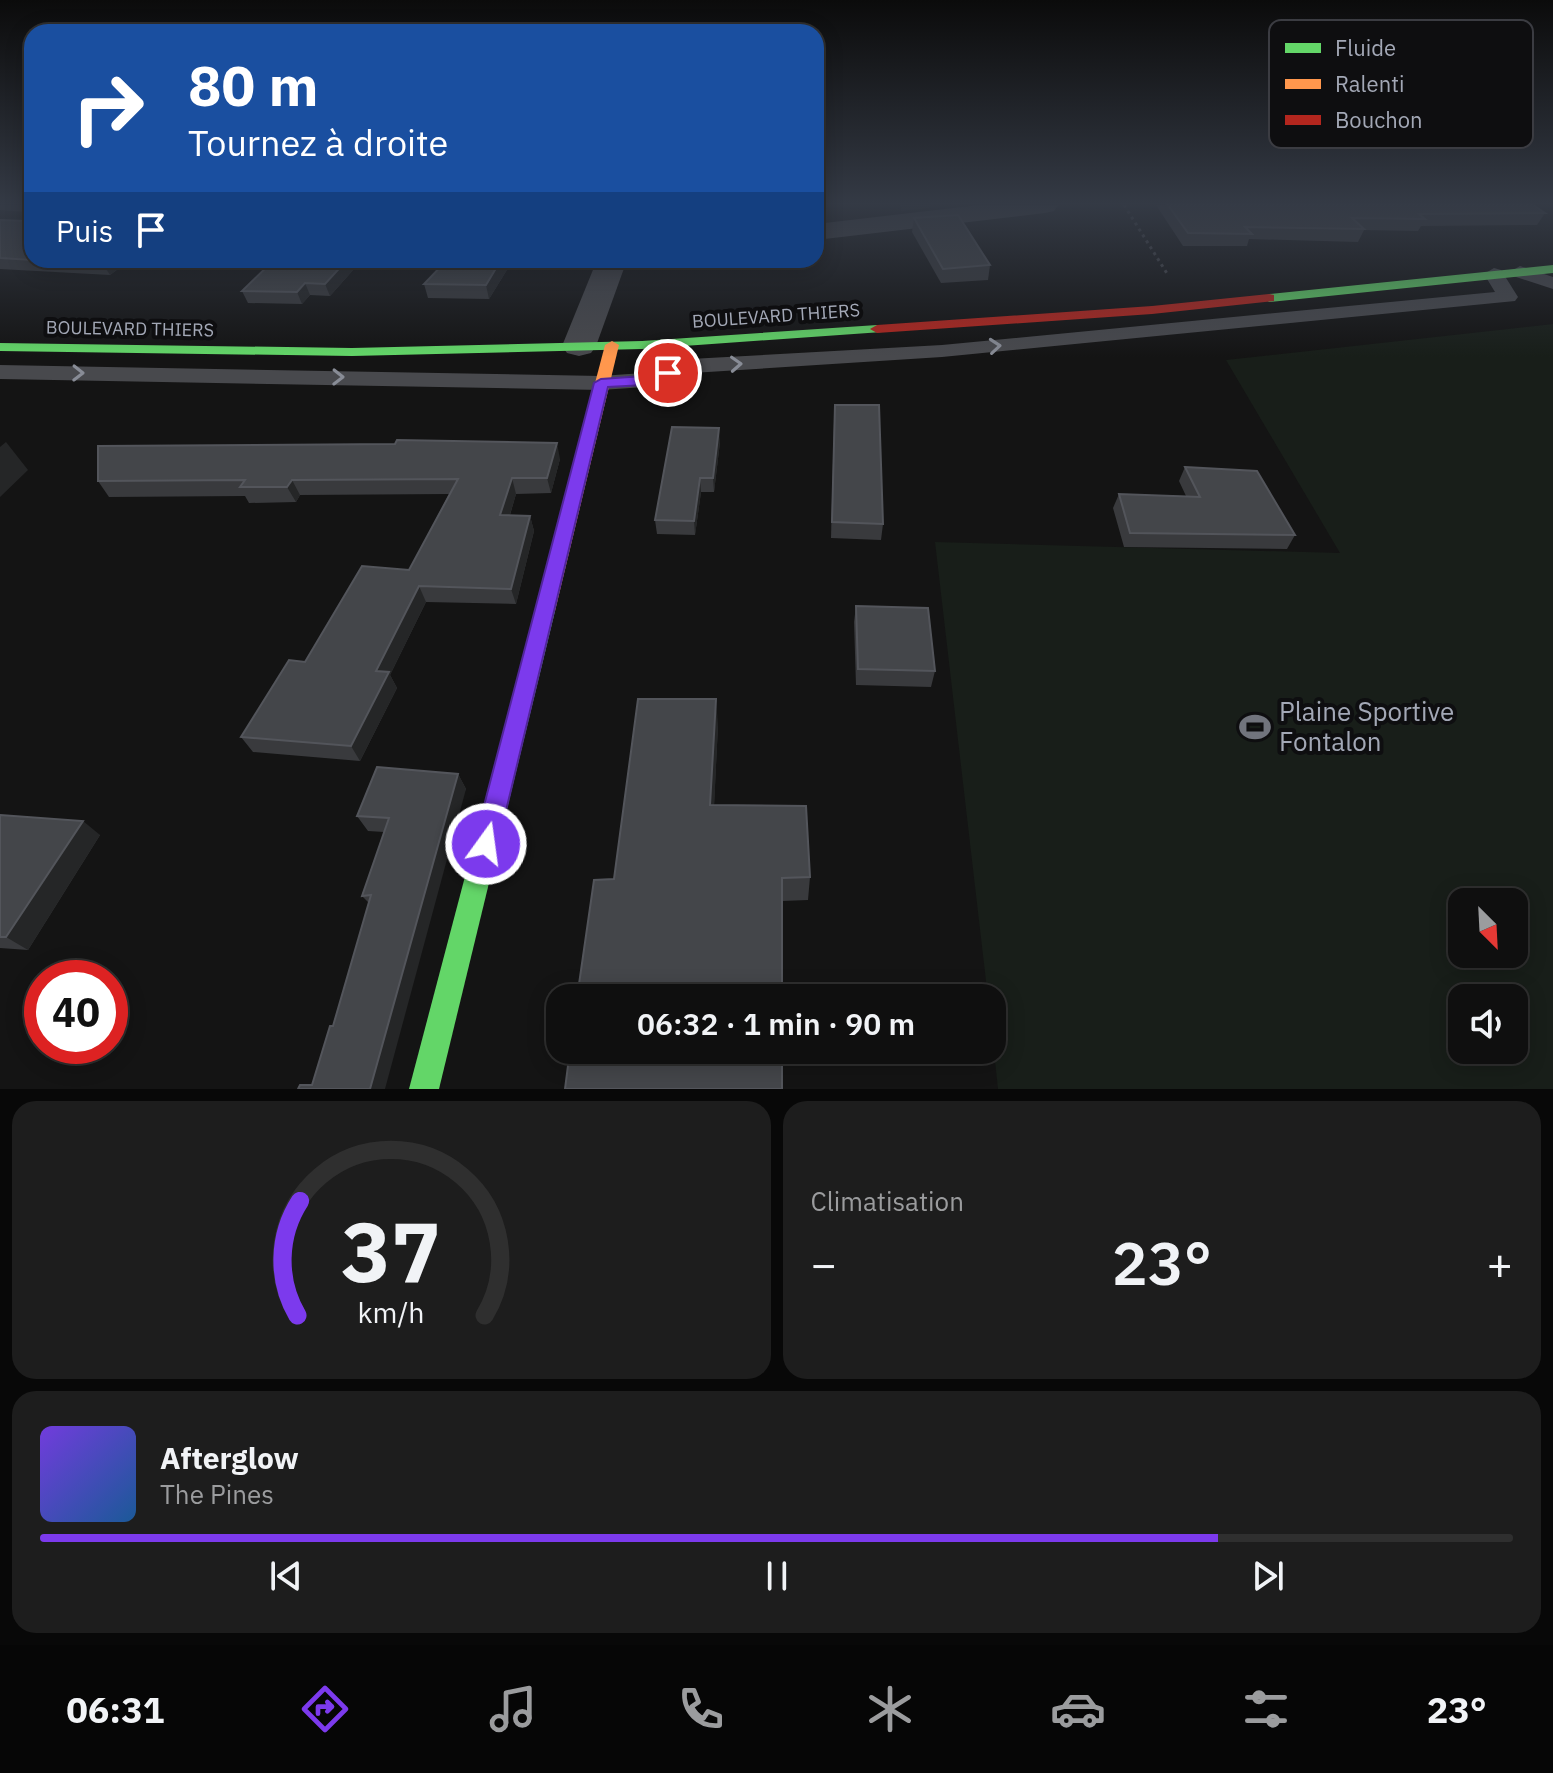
<!DOCTYPE html>
<html lang="fr">
<head>
<meta charset="utf-8">
<style>
	:root { --surface:#0f0f0f; --page:#1d1d1d; --text:#f1f3f6; --muted:#9b9c9e; --line:#2f2f2f; --accent:#7c3aed }
	body { margin:0; font-family:"IBM Plex Sans",sans-serif; background:var(--page); color:var(--text); height:100vh; display:flex; flex-direction:column; font-size:30px; white-space:nowrap }
	* { box-sizing:border-box; margin:0 }
	p { font-size:26px; color:var(--muted) }
	.icon { flex:none; width:44px; height:44px; fill:none; stroke:currentColor; stroke-width:2; stroke-linecap:round; stroke-linejoin:round }
	.map { position:relative; height:1089px; overflow:hidden }
	.panel { display:flex; flex-direction:column; gap:12px; padding:12px; background:#080808; flex:1 }
	.panel>* { flex:none }
	.hud { position:absolute; left:24px; top:24px; width:800px; height:244px; border-radius:24px; box-shadow:0 4px 20px #0003,0 0 0 2px var(--line); background:#1a4fa0; color:#fff; overflow:hidden }
	.needle { width:52px; rotate:156deg }
	.tools { position:absolute; left:1448px; top:888px; display:grid; gap:16px }
	.tools a { display:grid; place-items:center; width:80px; height:80px; border-radius:16px; background:var(--surface); box-shadow:0 4px 20px #0003,0 0 0 2px var(--line); font-size:40px }
	.speed { position:absolute; left:24px; top:960px; display:flex; gap:16px; font-size:40px; font-weight:700; text-align:center }
	.speed>* { display:grid; place-content:center; width:104px; height:104px; border-radius:50%; background:var(--surface); box-shadow:0 4px 20px #0003,0 0 0 2px var(--line); line-height:1 }
	.speed .limit { border:12px solid #d22; background:#fff; color:#111 }
	.pin { position:absolute; display:grid; place-items:center; width:68px; height:68px; color:#fff; margin:-34px; border:4px solid #fff; border-radius:50%; box-shadow:0 2px 8px #0007 }
	.me { position:absolute; width:88px; margin:-44px; rotate:14deg; stroke-linejoin:round; filter:drop-shadow(0 0 6px #0008) }
	.turn { display:flex; align-items:center; gap:28px; height:168px; padding:0 32px; font-size:36px }
	.turn .icon { width:104px; height:104px; stroke-width:2.5 }
	.turn b { display:block; font-size:56px; line-height:68px }
	.then { display:flex; align-items:center; height:76px; padding:0 32px; background:#0003; gap:16px; font-size:30px }
	.big { font-size:60px; font-weight:600; line-height:1.1 }
	.panel .card { flex:1; display:flex; flex-direction:column; justify-content:center; gap:12px; min-width:0; padding:0 28px; border-radius:24px; background:var(--page) }
	.panel .dial { align-items:center; gap:0 }
	.dial svg { height:208px; overflow:visible; fill:none; stroke:var(--line); stroke-width:7; stroke-linecap:round; text-anchor:middle }
	.dial text { fill:var(--text); stroke:none }
	.song { display:flex; align-items:center; gap:24px }
	.cover { width:96px; height:96px; border-radius:12px; background:linear-gradient(135deg,hsl(260 70% 55%),hsl(210 70% 35%)) }
	.played { height:8px; border-radius:4px; background:linear-gradient(90deg,var(--accent) 80%,var(--line) 80%) }
	.keys { display:flex; justify-content:space-around; direction:ltr }
	.heat { display:flex; justify-content:space-between; align-items:center; font-size:44px; direction:ltr }
	.panel .tiles { flex:1; display:grid; gap:12px; grid-template-columns:1fr 1fr }
	.card:last-child { grid-column:span 2 }
	.trip { position:absolute; left:546px; top:984px; width:460px; height:80px; border-radius:24px; background:var(--surface); box-shadow:0 4px 20px #0003,0 0 0 2px var(--line); font-weight:600; line-height:80px; text-align:center }
	.menu { display:flex; height:128px; justify-content:space-around; align-items:center; background:#060606; color:var(--muted) }
	.menu .icon { width:56px; height:56px }
	.menu .selected { color:var(--accent) }
	.menu b { font-size:36px; color:var(--text) }
	.map>svg:first-child { display:block }
	.green { fill:#181e19; fill-rule:evenodd }
	.lines { fill:none; stroke-linecap:round; stroke-linejoin:round }
	.path { stroke:#494a4f; stroke-width:3; stroke-dasharray:3 4; stroke-linecap:butt }
	.lane { fill:#48494d; fill-rule:evenodd }
	.street { fill:#48494d; fill-rule:evenodd }
	.fast { fill:#63d668; fill-rule:evenodd }
	.slow { fill:#ff974d; fill-rule:evenodd }
	.jam { fill:#b3261e; fill-rule:evenodd }
	.wall { fill:#393a3d }
	.shaded-wall { fill:#252627 }
	.building { fill:#44464a; stroke:#53555b; stroke-width:2 }
	.oneway { stroke:#888c96 }
	.route { fill:#7c3aed; stroke:#51269a; stroke-width:2 }
	.labels { text-anchor:middle; stroke-width:8; stroke-linejoin:round; paint-order:stroke }
	.far-street-label { font-size:18px; fill:#a3a8b6; stroke:#0e0e10 }
	.near-poi-label { font-size:26px; fill:#a3a8b6; stroke:#0e0e10; text-anchor:start }
	.key { fill:#0e0e10; stroke:#3b3c42; stroke-width:2 }
	.key-label { font-size:22px; fill:#a3a8b6 }
</style>
</head>
<body>
<div class="map">
<svg width="1553" height="1089" viewBox="0 0 1553 1089">
	<rect width="100%" height="100%" fill="#141414"/>
	<path class="green" d="M 1553,324 L 1553,1089 L 998,1089 L 992,1033 L 992,998 L 988,998 L 935,542 L 1340,553 L 1226,360 ZM 1462,902 L 1514,902 L 1514,954 L 1462,954 ZM 1462,998 L 1514,998 L 1514,1050 L 1462,1050 Z"/>
	<g class="lines">
		<polyline class="path" points="1124,205 1168,275"/>
		<g class="lane">
			<polygon points="1520,266 1553,277 1553,289 1513,276 1510,272"/>
			<polygon points="1494,268 1501,270 1518,297 1515,301 942,357 692,373 645,387 601,390 0,379 0,365 601,376 643,373 690,359 942,345 1495,292 1484,274"/>
		</g>
		<g class="street">
			<polygon points="979,205 1058,205 1054,211 1045,213 816,240 816,224"/>
			<polygon points="597,260 627,260 596,346 591,353 579,356 567,353 562,346"/>
		</g>
		<g class="fast">
			<polygon points="1553,265 1553,273 1269,302 1263,298 1269,294"/>
			<polygon points="877,325 884,329 882,332 642,349 352,356 0,351 0,343 352,348 642,341"/>
			<polygon points="545,604 552,606 555,611 439,1089 409,1089 535,611 538,606"/>
		</g>
		<polygon class="slow" points="612,341 619,345 555,611 552,616 538,616 535,611 605,345"/>
		<polygon class="jam" points="1269,294 1274,295 1274,301 1152,314 877,333 870,329 877,325 1152,306"/>
	</g>
	<g class="wall">
		<polygon points="0,205 32,205 32,260 130,260 110,275 0,269 0,220 27,221 27,212 0,210"/>
		<polygon points="1156,205 1533,205 1545,213 1537,225 1421,226 1418,231 1364,230 1358,242 1249,239 1247,246 1183,246"/>
		<polygon points="914,218 990,265 988,280 941,283 912,232"/>
		<polygon points="362,260 330,296 310,295 302,304 248,303 242,291"/>
		<polygon points="513,260 489,299 428,298 424,284"/>
		<polygon points="834,421 883,524 881,540 831,538"/>
		<polygon points="720,442 714,492 701,492 695,535 657,534 655,520"/>
		<polygon points="560,459 551,493 516,494 510,515 530,516 534,531 516,604 426,602 390,675 397,688 360,761 253,752 241,737 305,662 409,570 449,494 300,495 296,502 249,503 245,496 109,497 98,481"/>
		<polygon points="1185,467 1295,535 1287,549 1124,547 1113,508 1119,494 1186,496 1179,481"/>
		<polygon points="856,606 935,671 931,687 856,685 854,622"/>
		<polygon points="718,725 714,805 810,877 808,900 782,901 614,879"/>
		<polygon points="458,774 466,789 312,1085 333,1026 369,903 362,896 384,832 368,831 357,816"/>
		<polygon points="0,815 100,835 28,950 0,948"/>
	</g>
	<g class="shaded-wall">
		<polygon points="901,205 930,205 930,208 901,211"/>
		<polygon points="108,260 130,260 110,275 103,264"/>
		<polygon points="347,260 362,260 330,296 325,284"/>
		<polygon points="501,260 513,260 489,299 486,285"/>
		<polygon points="305,283 310,295 302,304 297,292"/>
		<polygon points="719,428 720,442 714,492 713,478"/>
		<polygon points="6,442 28,470 0,497 0,447"/>
		<polygon points="557,443 560,459 551,493 547,478"/>
		<polygon points="512,478 516,494 505,531 500,515"/>
		<polygon points="700,478 701,492 695,535 694,521"/>
		<polygon points="292,480 300,495 296,502 287,487"/>
		<polygon points="530,516 534,531 516,604 511,589"/>
		<polygon points="419,586 426,602 390,675 397,688 360,761 351,746 376,671"/>
		<polygon points="716,699 718,725 713,830 710,805"/>
		<polygon points="458,774 466,789 385,1089 370,1089"/>
		<polygon points="83,821 100,835 28,950 6,937"/>
	</g>
	<g class="building">
		<polygon points="27,205 32,205 32,260 0,258 0,220 27,221"/>
		<polygon points="1168,205 1533,205 1545,213 1419,214 1425,219 1352,218 1364,229 1245,227 1252,234 1188,233"/>
		<polygon points="958,215 990,265 943,269 914,218"/>
		<polygon points="34,260 108,260 103,264"/>
		<polygon points="274,260 347,260 325,284 305,283 297,292 242,291"/>
		<polygon points="447,260 501,260 486,285 424,284"/>
		<polygon points="835,405 879,405 883,524 832,522"/>
		<polygon points="672,427 719,428 713,478 700,478 694,521 655,520"/>
		<polygon points="397,440 557,443 547,478 512,478 500,515 530,516 511,589 419,586 376,671 389,672 351,746 241,737 289,660 305,662 362,566 409,570 458,479 292,480 287,487 240,487 245,480 98,481 98,446 395,444"/>
		<polygon points="1185,467 1257,471 1295,535 1130,533 1119,494 1200,497"/>
		<polygon points="856,606 928,608 935,671 858,669"/>
		<polygon points="638,699 716,699 710,805 806,806 810,877 782,878 782,998 577,998 594,880 614,879"/>
		<polygon points="377,767 458,774 370,1089 298,1089 300,1085 312,1085 330,1026 333,1026 371,895 362,896 389,818 357,816"/>
		<polygon points="0,815 83,821 6,937 0,937"/>
		<polygon points="570,1050 782,1050 782,1089 565,1089"/>
	</g>
	<defs><path id="oneway-chevron" d="M-2-3.5L2.5 0L-2 3.5" fill="none" stroke-width="1.6" stroke-linecap="round" stroke-linejoin="round" transform="scale(2)"/></defs>
	<g class="oneway">
		<use href="#oneway-chevron" transform="translate(995 346) rotate(-5)"/>
		<use href="#oneway-chevron" transform="translate(736 364) rotate(-3)"/>
		<use href="#oneway-chevron" transform="translate(78 373) rotate(1)"/>
		<use href="#oneway-chevron" transform="translate(338 377) rotate(1)"/>
	</g>
	<linearGradient id="sky" x2="0" y2="1"><stop stop-color="#0b0b0b"/><stop offset="0.57" stop-color="#343a45"/><stop offset="1" stop-color="#343a45" stop-opacity="0"/></linearGradient>
	<rect width="1553" height="357" fill="url(#sky)"/>
	<polygon class="route" points="668,369 675,373 673,376 645,385 608,387 498,844 494,852 486,855 477,852 474,844 594,383 601,379 644,376"/>
	<defs>
		<symbol id="stadium-bare" viewBox="-9 -9 18 18"><path d="M0-5a6.5 5 0 1 0 0 10a6.5 5 0 1 0 0-10ZM-3.5-1.8h7v3.6h-7Z" fill="#71747d" stroke="#0e0e10" stroke-width="2.5" paint-order="stroke"/></symbol>
	</defs>
	<g fill-rule="evenodd">
		<use href="#stadium-bare" x="1233" y="705" width="44" height="44"/>
	</g>
	<g class="labels">
		<g class="far-street-label">
			<text transform="translate(776 316) rotate(-4)" y="6">BOULEVARD THIERS</text>
			<text transform="translate(130 329) rotate(1)" y="6">BOULEVARD THIERS</text>
		</g>
		<g class="near-poi-label">
			<text x="1279" y="721">Plaine Sportive<tspan x="1279" dy="30">Fontalon</tspan></text>
		</g>
	</g>
	<rect x="1269" y="20" width="264" height="128" rx="12" class="key"/>
	<rect x="1285" y="43" width="36" height="10" fill="#63d668"/>
	<rect x="1285" y="79" width="36" height="10" fill="#ff974d"/>
	<rect x="1285" y="115" width="36" height="10" fill="#b3261e"/>
	<g class="key-label">
		<text x="1335" y="56">Fluide</text>
		<text x="1335" y="92">Ralenti</text>
		<text x="1335" y="128">Bouchon</text>
	</g>
</svg>
<div class="tools">
<a><svg class="needle" viewBox="-14 -14 28 28"><path d="M0-13l5 13h-10z" fill="#e53935"/><path d="M0 13l5-13h-10z" fill="#9b9c9e"/></svg></a>
<a><svg class="icon" aria-label="sound" viewBox="0 0 24 24"><path d="M4 9h4l5-4v14l-5-4H4zM17 9q2 3 0 6"/></svg></a>
</div>
<div class="speed"><div class="limit">40</div></div>
<div class="pin" style="left:668px;top:373px;background:#d93025"><svg class="icon" aria-label="arrive" viewBox="0 0 24 24"><path d="M6 21V4h12l-3 4 3 4H6"/></svg></div>
<svg class="me" style="left:486px;top:844px" viewBox="-20 -20 40 40"><circle r="17" fill="#7c3aed" stroke="#fff" stroke-width="3"/><path d="M0-11L8 9 0 5-8 9z" fill="#fff"/></svg>
<div class="trip">06:32 · 1 min · 90 m</div>
<div class="hud">
<div class="turn"><svg class="icon" aria-label="right" viewBox="0 0 24 24"><path d="M7 20v-9h11M14 6l5 5-5 5"/></svg><div><b>80 m</b>Tournez à droite</div></div>
<div class="then">Puis<svg class="icon" aria-label="arrive" viewBox="0 0 24 24"><path d="M6 21V4h12l-3 4 3 4H6"/></svg></div>
</div>
</div>
<section class="panel">
<div class="tiles">
<div class="card dial"><svg viewBox="0 0 100 80">
<path d="M14 69A42 42 0 1 1 86 69"/>
<path d="M14 69A42 42 0 0 1 15 25" stroke="#7c3aed"/>
<text x="50" y="56" font-size="32" font-weight="700">37</text>
<text x="50" y="72" font-size="11">km/h</text>
</svg></div>
<div class="card"><p>Climatisation</p>
<div class="heat"><a>−</a><b class="big">23°</b><a>+</a></div>
</div>
<div class="card">
<div class="song"><i class="cover"></i><div><b>Afterglow</b><p>The Pines</p></div></div>
<div class="played"></div>
<div class="keys"><svg class="icon" aria-label="previous" viewBox="0 0 24 24"><path d="M18 5L8 12l10 7zM5 5v14"/></svg><svg class="icon" aria-label="pause" viewBox="0 0 24 24"><path d="M8 5v14M16 5v14"/></svg><svg class="icon" aria-label="next" viewBox="0 0 24 24"><path d="M6 5l10 7-10 7zM19 5v14"/></svg></div>
</div>
</div>
</section>
<nav class="menu">
<b>06:31</b>
<svg class="icon selected" aria-label="directions" viewBox="0 0 24 24"><path d="M12 3l9 9-9 9-9-9zM9 14v-3h6M13 9l2 2-2 2"/></svg>
<svg class="icon" aria-label="music" viewBox="0 0 24 24"><path d="M9 18V5l10-2v13"/><circle cx="6" cy="18" r="3"/><circle cx="16" cy="16" r="3"/></svg>
<svg class="icon" aria-label="phone" viewBox="0 0 24 24"><path d="M5 4h4l2 5-3 2q2 4 5 5l2-3 5 2v4C11 20 4 13 5 4z"/></svg>
<svg class="icon" aria-label="climate" viewBox="0 0 24 24"><path d="M12 3v18M4 7l16 10M4 17L20 7"/></svg>
<svg class="icon" aria-label="car" viewBox="0 0 24 24"><path d="M5 17H2v-5l4-1 3-4h7l3 4 3 1v5h-3M9 17h6M6 11h13"/><circle cx="7" cy="17" r="2"/><circle cx="17" cy="17" r="2"/></svg>
<svg class="icon" aria-label="filters" viewBox="0 0 24 24"><path d="M4 7h16M4 17h16"/><circle cx="9" cy="7" r="2"/><circle cx="15" cy="17" r="2"/></svg>
<b>23°</b>
</nav>
</body>
</html>
